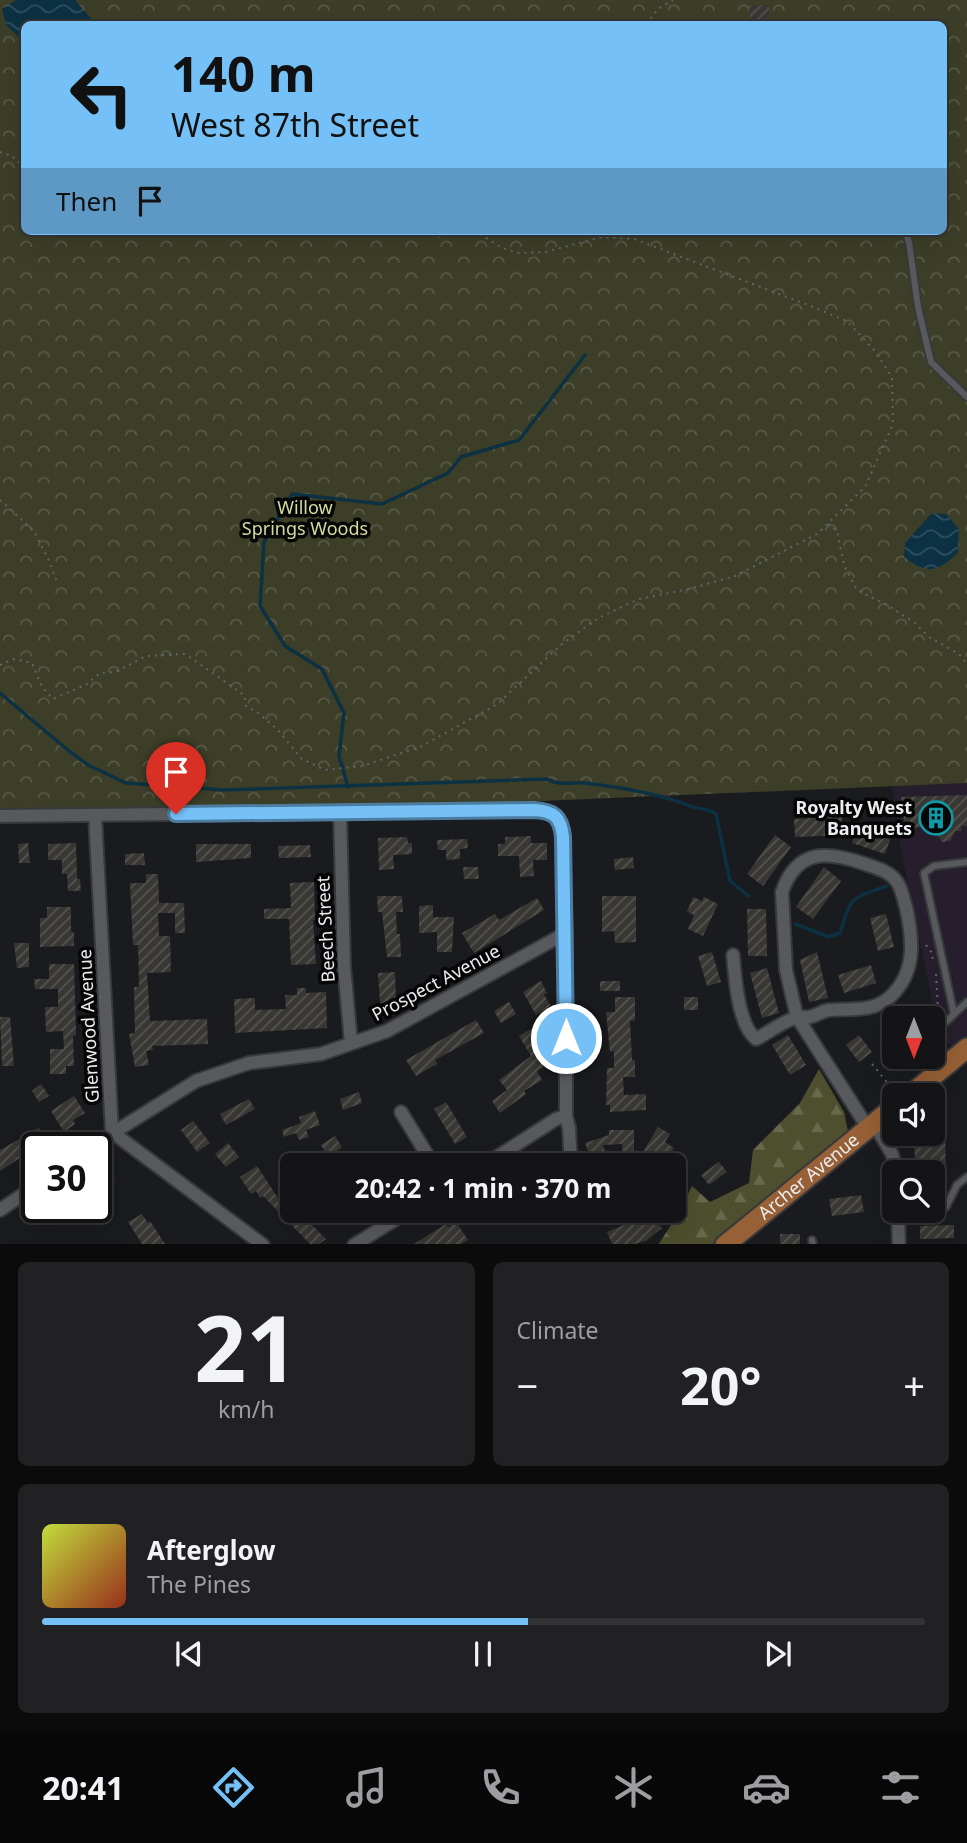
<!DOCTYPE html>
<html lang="en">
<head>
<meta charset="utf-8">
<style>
	:root { --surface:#141416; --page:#212123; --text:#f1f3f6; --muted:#9d9ea1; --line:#333335; --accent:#75c0f6 }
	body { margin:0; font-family:"Noto Sans",sans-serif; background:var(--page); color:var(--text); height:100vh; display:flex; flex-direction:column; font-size:26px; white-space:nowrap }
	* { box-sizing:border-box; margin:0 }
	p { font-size:23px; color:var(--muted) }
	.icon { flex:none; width:38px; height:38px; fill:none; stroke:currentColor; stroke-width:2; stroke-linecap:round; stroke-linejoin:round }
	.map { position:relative; height:1244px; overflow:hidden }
	.details { display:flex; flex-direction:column; gap:18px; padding:18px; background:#0b0b0c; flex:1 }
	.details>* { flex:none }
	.guide { position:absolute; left:21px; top:21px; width:926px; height:214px; border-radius:10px; box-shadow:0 7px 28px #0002,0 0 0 2px var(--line); background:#75c0f6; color:#111; overflow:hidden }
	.needle { width:46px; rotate:180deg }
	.controls { position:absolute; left:882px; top:1006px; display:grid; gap:14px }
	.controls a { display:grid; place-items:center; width:63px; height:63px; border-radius:10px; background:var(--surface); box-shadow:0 7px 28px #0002,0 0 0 2px var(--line); font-size:35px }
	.speed { position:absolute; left:21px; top:1132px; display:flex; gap:14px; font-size:35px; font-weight:700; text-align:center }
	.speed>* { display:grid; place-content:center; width:91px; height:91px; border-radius:50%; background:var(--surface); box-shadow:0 7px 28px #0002,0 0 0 2px var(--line); line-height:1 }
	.speed .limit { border:4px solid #111; border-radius:10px; background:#fff; color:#111 }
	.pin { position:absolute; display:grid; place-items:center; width:60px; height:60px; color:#fff; margin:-72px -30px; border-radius:50% 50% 50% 0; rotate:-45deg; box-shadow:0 0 7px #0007 }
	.pin .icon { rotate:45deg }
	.me { position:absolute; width:77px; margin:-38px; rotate:0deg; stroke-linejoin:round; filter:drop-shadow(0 0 5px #0008) }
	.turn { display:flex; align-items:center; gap:24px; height:147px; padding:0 35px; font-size:32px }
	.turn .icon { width:91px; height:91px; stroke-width:2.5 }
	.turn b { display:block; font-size:49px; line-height:60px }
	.then { display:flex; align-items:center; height:66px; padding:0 35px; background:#0003; gap:14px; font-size:26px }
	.big { font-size:52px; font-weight:700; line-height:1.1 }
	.details .widget { flex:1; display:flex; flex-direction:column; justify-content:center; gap:10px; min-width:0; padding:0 24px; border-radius:10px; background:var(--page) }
	.details .dial { align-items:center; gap:0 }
	.dial b { font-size:91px; line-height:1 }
	.song { display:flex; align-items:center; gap:21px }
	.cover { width:84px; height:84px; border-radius:10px; background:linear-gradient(135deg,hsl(70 70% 55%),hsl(10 70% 35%)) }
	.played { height:7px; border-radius:4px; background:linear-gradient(90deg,var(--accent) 55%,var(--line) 55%) }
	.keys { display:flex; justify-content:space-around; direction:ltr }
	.heat { display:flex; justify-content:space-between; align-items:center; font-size:38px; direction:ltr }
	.details .tiles { flex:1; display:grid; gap:18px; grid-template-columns:1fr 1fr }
	.widget:last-child { grid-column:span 2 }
	.trip { position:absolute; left:280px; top:1153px; width:406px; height:70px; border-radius:10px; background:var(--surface); box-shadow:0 7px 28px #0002,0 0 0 2px var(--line); font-weight:700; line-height:70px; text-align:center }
	.dock { display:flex; height:112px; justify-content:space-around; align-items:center; background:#080809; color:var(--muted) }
	.dock .icon { width:49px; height:49px }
	.dock .active { color:var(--accent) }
	.dock b { font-size:32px; color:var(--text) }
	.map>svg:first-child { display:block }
	.commercial { fill:#271e2d }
	.forest { fill:url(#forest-firs) }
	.park { fill:url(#park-crowns); fill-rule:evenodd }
	.water { fill:url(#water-waves) }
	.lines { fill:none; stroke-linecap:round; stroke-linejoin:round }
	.stream { stroke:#0c3142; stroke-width:3.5 }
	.building { fill:url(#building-hatch) }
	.lane-casing { stroke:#38393b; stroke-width:10 }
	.street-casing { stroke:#38393b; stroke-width:16 }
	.primary-casing { stroke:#38393b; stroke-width:23 }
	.path { stroke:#636466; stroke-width:2; stroke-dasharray:2 5; stroke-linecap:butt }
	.lane { stroke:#58595d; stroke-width:6 }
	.street { stroke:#58595d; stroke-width:12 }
	.primary { stroke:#976036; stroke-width:19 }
	.route-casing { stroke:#4c7da0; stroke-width:18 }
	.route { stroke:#75c0f6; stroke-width:12 }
	.labels { text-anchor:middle; stroke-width:7; stroke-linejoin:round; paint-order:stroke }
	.park-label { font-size:18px; fill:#d5db9d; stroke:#060607 }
	.poi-label { font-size:18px; font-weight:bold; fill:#ecedef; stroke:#060607; text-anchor:end }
	.street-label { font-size:18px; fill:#ecedef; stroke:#060607 }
</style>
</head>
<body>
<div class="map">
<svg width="967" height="1245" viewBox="0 0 967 1245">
	<defs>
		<pattern id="forest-firs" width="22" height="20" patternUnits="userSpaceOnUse" patternTransform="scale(1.75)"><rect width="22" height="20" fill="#4d4f2e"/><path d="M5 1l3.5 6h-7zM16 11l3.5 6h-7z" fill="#67694d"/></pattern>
		<pattern id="park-crowns" width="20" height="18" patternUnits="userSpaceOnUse" patternTransform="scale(1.75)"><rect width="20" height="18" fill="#3c3e27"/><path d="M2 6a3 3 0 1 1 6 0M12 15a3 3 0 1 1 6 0" fill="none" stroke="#585a47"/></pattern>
		<pattern id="water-waves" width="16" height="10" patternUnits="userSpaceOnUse" patternTransform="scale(1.75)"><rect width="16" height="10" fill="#0c3142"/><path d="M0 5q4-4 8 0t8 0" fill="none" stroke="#304f5e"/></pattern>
		<pattern id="building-hatch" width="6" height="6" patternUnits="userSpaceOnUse" patternTransform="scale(1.75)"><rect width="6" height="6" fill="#393733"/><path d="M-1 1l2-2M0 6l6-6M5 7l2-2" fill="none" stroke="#565451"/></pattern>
	</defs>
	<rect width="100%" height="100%" fill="#1a1b1e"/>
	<polygon class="commercial" points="967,783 967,1040 956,1049 933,1031 933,1018 935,1014 901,851 892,786"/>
	<polygon class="forest" points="819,1069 844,1112 849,1137 717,1244 658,1245 677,1216 692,1186 710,1202 749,1183 753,1150 800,1103"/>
	<path class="park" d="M 0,0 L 967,0 L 967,783 L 518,802 L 0,812 ZM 24,24 L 943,24 L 943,231 L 24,231 Z"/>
	<g class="water">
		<path d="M 16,0 C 36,0 54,0 75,0 L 96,24 L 24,24 L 24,42 L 6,25 L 2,9 Z"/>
		<path d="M 932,513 L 946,514 L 959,529 L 958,552 C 939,572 927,575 904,557 L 905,543 Z"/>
	</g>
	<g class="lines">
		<g class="stream">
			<path d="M 0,693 L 69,751 L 88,765 L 126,783 L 224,790 L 547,779 C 558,786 571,782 584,783 C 619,787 658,793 690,806 C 700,810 705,807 716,814 L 730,881 L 749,896"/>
			<polyline points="348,787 339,756 344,713 322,669 285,646 260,606 264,542 292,494 382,504 448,473 461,457 519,440 585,355"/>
			<path d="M 795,924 L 829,937 L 840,933 C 852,895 850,899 887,886"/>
		</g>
	</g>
	<g class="building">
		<polygon points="769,5 769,21 750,22 749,6"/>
		<polygon points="967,795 967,826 961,826 962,831 955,831 950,841 942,842 936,832 929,833 929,827 905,828 901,797"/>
		<polygon points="842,816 843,835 795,837 794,819"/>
		<polygon points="859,823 892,834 885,854 852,843"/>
		<polygon points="775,835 791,847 763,886 747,874"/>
		<polygon points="531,836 531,843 547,843 547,860 533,860 534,876 520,877 519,856 498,856 498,844 505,844 505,837"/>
		<polygon points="407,837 408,843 412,843 412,854 393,855 394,869 379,870 378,838"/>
		<polygon points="467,839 468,848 460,849 460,859 446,860 446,850 438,850 437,840"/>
		<polygon points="28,843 30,863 19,863 18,844"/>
		<polygon points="76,843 77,879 80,879 81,891 68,891 67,874 62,874 62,860 48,860 48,844"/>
		<polygon points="196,844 251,844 251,858 196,862"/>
		<polygon points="310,845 311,857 279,858 278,846"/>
		<polygon points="144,853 145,865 125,865 125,854"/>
		<polygon points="633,857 634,868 615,870 614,859"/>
		<polygon points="463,867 478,867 479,879 464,879"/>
		<polygon points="824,867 841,881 813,919 796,907"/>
		<polygon points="146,874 158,874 159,903 184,903 185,933 175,933 175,913 158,913 159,936 170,936 171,972 147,973 150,1021 207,1019 208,1044 152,1046 153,1050 146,1051 149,1065 135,1067 129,1034 135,1033 134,987 139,987 138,945 133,945 130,883 146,883"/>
		<polygon points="314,882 315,920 313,920 316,964 291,965 289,919 264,919 264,909 291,908 290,883"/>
		<polygon points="377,896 402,896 403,912 396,912 397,934 400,934 401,957 387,957 382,912 378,912"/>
		<polygon points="602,896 636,896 636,942 615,943 614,931 602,932"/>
		<polygon points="693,897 702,901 704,897 718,904 703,936 688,929 694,915 687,912"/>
		<polygon points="537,898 544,910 474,953 462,933 495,914 499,920"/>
		<polygon points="433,905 433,917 454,917 452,952 437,952 437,932 419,933 419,906"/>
		<polygon points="47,907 71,907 71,932 74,932 74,946 40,947 40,918 47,918"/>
		<polygon points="747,909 766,909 767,956 748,956"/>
		<polygon points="886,914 894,947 878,951 870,918"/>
		<polygon points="14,943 29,943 29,967 17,968"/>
		<polygon points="712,952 721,982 707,986 698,956"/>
		<polygon points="817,952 828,998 809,1002 800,960"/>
		<polygon points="49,964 74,964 76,1035 73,1036 74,1066 66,1066 66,1074 50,1074 50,1049 64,1049 63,1031 46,1032 45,1007 58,1007 58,989 35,989 34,979 49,979"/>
		<polygon points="871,965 876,983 844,993 838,975"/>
		<polygon points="767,968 779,1013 762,1018 750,973"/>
		<polygon points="395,972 396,1002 380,1003 378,973"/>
		<polygon points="541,981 547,993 544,995 551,1006 536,1015 523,992"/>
		<rect x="600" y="981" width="20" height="10"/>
		<polygon points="297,988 306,988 306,993 326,992 327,1028 235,1033 234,999 255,998 255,1010 286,1009 285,995 297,995"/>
		<polygon points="615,997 635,997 635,1020 630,1021 632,1060 635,1060 635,1077 623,1077 624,1095 646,1094 646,1110 610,1112 610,1105 606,1105 607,1068 614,1068 614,1051 610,1052 606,1012 615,1012"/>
		<rect x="684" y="997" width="14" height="13"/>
		<polygon points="509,1002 516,1014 501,1023 494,1011"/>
		<polygon points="0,1017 10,1017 14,1066 2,1066"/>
		<polygon points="476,1020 484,1033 435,1060 437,1064 416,1076 406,1060"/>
		<polygon points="539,1024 547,1037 535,1044 547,1065 537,1071 542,1080 524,1091 526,1094 500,1113 492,1101 507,1090 499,1080 531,1056 519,1036"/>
		<polygon points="788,1035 806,1065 790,1075 772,1045"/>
		<polygon points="859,1035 872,1052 859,1062 846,1045"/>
		<polygon points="41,1084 49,1096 39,1102 32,1091"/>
		<polygon points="359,1092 362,1103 343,1110 340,1099"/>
		<polygon points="74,1096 85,1113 73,1120 75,1124 64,1132 51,1111"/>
		<polygon points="249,1099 255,1109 226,1125 220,1114"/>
		<polygon points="446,1102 467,1137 455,1144 434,1109"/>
		<polygon points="315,1111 320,1125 306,1130 309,1137 299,1140 296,1133 284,1137 282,1130 301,1123 299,1117"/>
		<polygon points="193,1121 210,1143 197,1152 181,1130"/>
		<polygon points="933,1125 945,1125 946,1176 933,1176 933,1172 924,1172 924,1167 915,1167 914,1134 933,1134"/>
		<polygon points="658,1127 670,1134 665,1142 674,1148 664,1164 643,1152"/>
		<polygon points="39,1128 47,1140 0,1171 0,1150"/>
		<polygon points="609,1130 634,1130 634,1152 622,1152 622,1144 603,1145 610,1166 580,1166 579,1160 590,1157 585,1143 609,1135"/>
		<polygon points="335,1136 342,1147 328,1157 321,1145"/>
		<polygon points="228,1143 239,1157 226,1167 215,1154"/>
		<polygon points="719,1162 727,1172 709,1185 701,1175"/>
		<polygon points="257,1166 278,1198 282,1194 292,1204 292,1211 304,1221 306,1219 326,1239 319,1244 310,1244 263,1196 260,1198 256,1191 251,1194 240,1177"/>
		<polygon points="108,1167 115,1179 99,1189 96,1184 96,1175"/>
		<polygon points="861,1195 864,1212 832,1216 829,1199"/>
		<polygon points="475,1211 511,1211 496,1222 490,1215 482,1221"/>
		<polygon points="646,1211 662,1228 646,1241 635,1244 612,1244 607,1232 626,1224 627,1226"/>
		<polygon points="142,1214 148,1223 150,1221 165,1244 142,1244 128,1222"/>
		<polygon points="456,1222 468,1240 461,1244 414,1244 446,1224 448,1227"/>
		<polygon points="954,1225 954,1238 920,1239 920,1226"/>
		<rect x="780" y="1234" width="20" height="10"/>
	</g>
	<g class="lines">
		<defs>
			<g id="lane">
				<polyline points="905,231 909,242 918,307 931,362 967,397"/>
				<polyline points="954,1014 924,873 934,866 967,862"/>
				<polyline points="933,1034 967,1002"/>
				<polyline points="928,1057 937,1070"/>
				<polyline points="933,1210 946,1207 957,1185 967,1177"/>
				<polyline points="812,1240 813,1245"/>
			</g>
			<g id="street">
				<polyline points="340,813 344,966 351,1043"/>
				<polyline points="95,815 112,1132 263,1245"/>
				<path d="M 0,816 L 534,810 C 554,811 560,817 563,837 L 566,933 L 566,1116 L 569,1128 L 571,1166"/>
				<path d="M 733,955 C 735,977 738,1025 756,1039 C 768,1033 785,1020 798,1017 C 802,1016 806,1018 809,1017 C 816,1016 822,1011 829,1010 C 851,1008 872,1013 890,997 C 917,972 913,939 906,907 C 903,898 902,889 897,882 C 890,871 876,868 865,864 C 828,851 797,848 782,892 L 786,970 L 797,1017 L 868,1128"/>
				<polyline points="401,1112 434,1166"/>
				<polyline points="874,1124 892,1154 897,1172"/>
				<polyline points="89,1148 196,1081 249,1063 321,1054 387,1031 566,933"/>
				<polyline points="483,1166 556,1119 566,1116"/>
				<polyline points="0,1210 37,1185"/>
				<polyline points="898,1211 899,1245"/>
				<polyline points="354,1245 409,1211"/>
			</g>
			<g id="primary">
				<polyline points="909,1096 967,1048"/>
				<path id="s1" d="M 725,1245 L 894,1107"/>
			</g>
		</defs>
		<use href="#lane" class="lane-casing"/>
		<use href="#street" class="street-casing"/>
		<use href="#primary" class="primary-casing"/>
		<g class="path">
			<polyline points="646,24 658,9 673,0"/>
			<polyline points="0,152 12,156 24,167"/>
			<polyline points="389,231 410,231"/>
			<polyline points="602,237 608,231"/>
			<polyline points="0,500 34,531 50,563 58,585"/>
			<polyline points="828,524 837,531 844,565 857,590 887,605 915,623 929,637 959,654 967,664"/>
			<polyline points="0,665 14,659 32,663 42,687 53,699 87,684 100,673 115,672 146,656 185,654 244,695 246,706 258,713 277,729 302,759 325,770 362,766 420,747 496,705 562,644 598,618 639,599 689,589 735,576 817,534 865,487 893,424 892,377 874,350 847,321 808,305 634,239 602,237 545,252 519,253 502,248 483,236 467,232 437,237 425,231"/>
			<polyline points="926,945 932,953 933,962"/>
			<polyline points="936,974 938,1010 940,1016"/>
			<polyline points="872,1064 894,1091"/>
		</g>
		<use href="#lane" class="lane"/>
		<use href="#street" class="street"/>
		<use href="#primary" class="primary"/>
	</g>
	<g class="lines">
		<defs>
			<path id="route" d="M 176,814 L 534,810 C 554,811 561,817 563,837 L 566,1038"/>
		</defs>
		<use href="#route" class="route-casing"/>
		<use href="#route" class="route"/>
	</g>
	<defs>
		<symbol id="building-ring" viewBox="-11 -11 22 22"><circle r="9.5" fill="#060607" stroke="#0f9aa8" stroke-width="1.5"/><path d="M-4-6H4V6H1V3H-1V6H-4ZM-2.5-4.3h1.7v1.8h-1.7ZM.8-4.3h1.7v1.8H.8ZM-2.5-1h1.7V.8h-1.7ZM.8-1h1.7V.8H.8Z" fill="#0f9aa8"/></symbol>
	</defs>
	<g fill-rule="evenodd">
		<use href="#building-ring" x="917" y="799" width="38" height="38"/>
	</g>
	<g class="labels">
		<g class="park-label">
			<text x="305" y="514">Willow<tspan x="305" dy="21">Springs Woods</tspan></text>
		</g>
		<g class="poi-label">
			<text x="912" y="814">Royalty West<tspan x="912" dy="21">Banquets</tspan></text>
		</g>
		<g class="street-label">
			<text transform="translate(326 929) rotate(-93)" y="6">Beech Street</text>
			<text transform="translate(436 983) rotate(-28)" y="6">Prospect Avenue</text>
			<text transform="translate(89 1026) rotate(-93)" y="6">Glenwood Avenue</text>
			<text dy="6" stroke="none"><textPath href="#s1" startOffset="108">Archer Avenue</textPath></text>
		</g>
	</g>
</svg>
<div class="controls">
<a><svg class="needle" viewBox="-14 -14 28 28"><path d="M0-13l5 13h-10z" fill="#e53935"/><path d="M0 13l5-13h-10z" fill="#9d9ea1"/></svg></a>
<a><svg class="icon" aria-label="sound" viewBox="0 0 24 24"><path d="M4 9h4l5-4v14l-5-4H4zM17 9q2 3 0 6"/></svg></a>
<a><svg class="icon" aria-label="search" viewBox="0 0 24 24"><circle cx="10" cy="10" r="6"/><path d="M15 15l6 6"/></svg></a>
</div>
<div class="speed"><div class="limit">30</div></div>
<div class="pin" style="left:176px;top:814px;background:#d93025"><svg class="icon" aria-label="arrive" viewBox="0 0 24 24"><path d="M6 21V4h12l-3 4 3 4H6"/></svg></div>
<svg class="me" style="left:566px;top:1038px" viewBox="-20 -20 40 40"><circle r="17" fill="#75c0f6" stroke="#fff" stroke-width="3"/><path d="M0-11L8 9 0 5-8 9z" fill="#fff"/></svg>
<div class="trip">20:42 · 1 min · 370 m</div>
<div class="guide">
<div class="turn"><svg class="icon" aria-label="left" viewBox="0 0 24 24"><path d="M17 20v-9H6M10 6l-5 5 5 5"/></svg><div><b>140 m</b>West 87th Street</div></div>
<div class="then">Then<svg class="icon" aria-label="arrive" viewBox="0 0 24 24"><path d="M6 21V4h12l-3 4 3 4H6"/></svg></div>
</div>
</div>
<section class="details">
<div class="tiles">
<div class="widget dial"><b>21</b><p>km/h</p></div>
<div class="widget"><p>Climate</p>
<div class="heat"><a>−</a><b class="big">20°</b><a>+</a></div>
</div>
<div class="widget">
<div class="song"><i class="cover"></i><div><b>Afterglow</b><p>The Pines</p></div></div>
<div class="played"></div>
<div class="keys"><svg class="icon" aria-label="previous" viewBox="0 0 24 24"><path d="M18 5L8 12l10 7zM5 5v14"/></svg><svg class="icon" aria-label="pause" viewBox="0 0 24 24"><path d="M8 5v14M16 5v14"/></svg><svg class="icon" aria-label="next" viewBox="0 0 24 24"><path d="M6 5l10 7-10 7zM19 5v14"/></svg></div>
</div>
</div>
</section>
<nav class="dock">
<b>20:41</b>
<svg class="icon active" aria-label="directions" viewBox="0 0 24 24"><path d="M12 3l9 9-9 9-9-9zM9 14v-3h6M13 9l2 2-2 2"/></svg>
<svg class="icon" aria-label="music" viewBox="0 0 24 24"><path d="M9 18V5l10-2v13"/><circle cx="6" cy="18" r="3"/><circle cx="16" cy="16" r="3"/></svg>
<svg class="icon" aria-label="phone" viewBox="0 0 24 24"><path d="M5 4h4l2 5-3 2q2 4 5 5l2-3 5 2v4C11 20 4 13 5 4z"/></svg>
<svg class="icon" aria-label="climate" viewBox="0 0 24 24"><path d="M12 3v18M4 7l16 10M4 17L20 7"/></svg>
<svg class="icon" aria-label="car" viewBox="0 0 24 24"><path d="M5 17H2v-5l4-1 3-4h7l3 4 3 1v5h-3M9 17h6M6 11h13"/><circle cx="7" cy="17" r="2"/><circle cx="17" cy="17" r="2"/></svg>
<svg class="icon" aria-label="filters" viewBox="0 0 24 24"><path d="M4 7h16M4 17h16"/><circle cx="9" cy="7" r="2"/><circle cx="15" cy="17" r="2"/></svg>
</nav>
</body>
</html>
